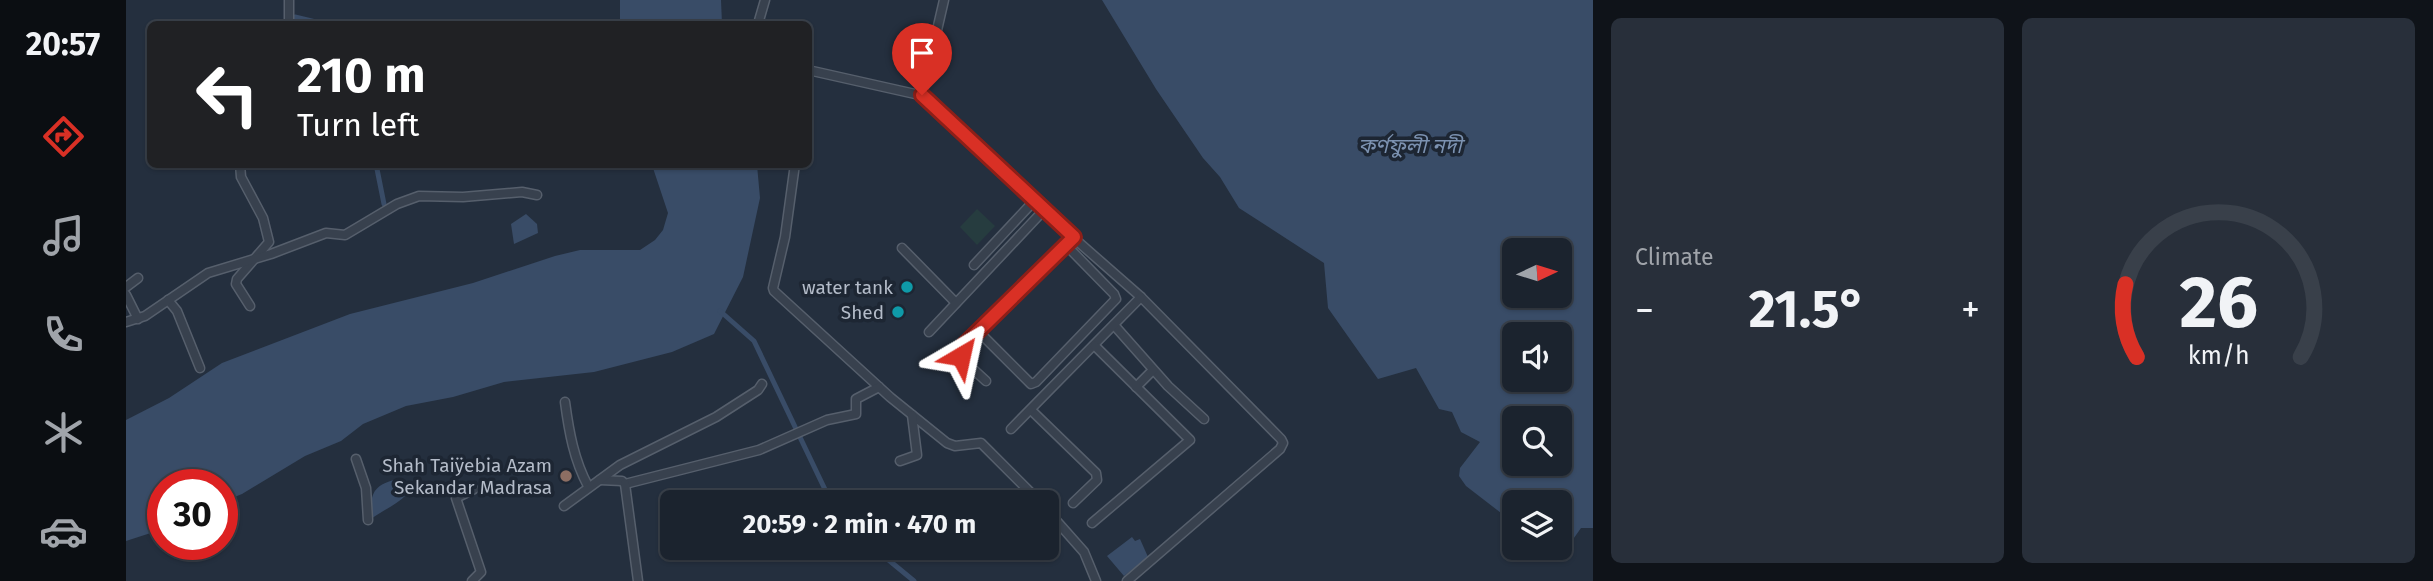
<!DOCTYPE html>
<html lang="en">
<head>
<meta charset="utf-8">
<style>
	:root { --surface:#1b232e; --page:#282f3a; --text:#f1f3f6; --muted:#a0a4aa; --line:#39404a; --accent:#d93025 }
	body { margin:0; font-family:"Fira Sans","Noto Sans Bengali",sans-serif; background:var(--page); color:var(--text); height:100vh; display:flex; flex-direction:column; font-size:26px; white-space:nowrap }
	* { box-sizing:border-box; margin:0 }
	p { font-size:23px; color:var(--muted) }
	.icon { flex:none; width:38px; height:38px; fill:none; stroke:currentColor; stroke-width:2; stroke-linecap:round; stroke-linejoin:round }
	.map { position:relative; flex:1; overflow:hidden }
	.drawer { display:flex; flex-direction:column; gap:18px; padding:18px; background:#0f1319; width:840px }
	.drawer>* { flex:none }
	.hud { position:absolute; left:21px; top:21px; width:665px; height:147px; border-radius:10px; box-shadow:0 2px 5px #0004,0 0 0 2px var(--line); background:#202124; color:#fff; overflow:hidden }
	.needle { width:46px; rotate:86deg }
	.fabs { position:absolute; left:1376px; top:238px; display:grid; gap:14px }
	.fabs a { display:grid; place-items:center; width:70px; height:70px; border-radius:10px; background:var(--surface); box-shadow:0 2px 5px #0004,0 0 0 2px var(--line); font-size:35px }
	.speed { position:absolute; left:21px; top:469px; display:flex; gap:14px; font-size:35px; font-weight:700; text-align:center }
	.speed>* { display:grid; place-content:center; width:91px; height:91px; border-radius:50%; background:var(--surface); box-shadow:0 2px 5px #0004,0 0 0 2px var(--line); line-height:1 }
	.speed .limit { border:10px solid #d22; background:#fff; color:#111 }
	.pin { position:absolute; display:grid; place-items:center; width:60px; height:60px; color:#fff; margin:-72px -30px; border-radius:50% 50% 50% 0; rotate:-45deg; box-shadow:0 0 7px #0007 }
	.pin .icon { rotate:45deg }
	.me { position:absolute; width:77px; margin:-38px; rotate:36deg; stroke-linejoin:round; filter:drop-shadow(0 0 5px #0008) }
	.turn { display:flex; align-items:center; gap:24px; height:147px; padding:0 35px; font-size:32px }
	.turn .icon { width:91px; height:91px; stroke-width:2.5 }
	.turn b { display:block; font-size:49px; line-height:60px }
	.big { font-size:52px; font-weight:700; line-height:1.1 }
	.drawer .tile { flex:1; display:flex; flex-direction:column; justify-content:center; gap:10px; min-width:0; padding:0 24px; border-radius:10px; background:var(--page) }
	.drawer .dial { align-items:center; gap:0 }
	.dial svg { height:182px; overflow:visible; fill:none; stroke:var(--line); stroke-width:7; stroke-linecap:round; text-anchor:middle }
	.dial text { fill:var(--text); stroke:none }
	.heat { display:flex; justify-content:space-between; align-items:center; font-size:38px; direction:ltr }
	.drawer .tiles { flex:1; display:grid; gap:18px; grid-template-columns:repeat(2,1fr) }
	.trip { position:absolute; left:534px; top:490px; width:399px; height:70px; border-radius:10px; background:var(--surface); box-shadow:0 2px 5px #0004,0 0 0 2px var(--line); font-weight:700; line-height:70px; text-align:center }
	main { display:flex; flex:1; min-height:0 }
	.tabs { display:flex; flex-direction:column; width:126px; justify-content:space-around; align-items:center; background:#0b0e12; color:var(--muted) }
	.tabs .icon { width:49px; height:49px }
	.tabs .active { color:var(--accent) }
	.tabs b { font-size:32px; color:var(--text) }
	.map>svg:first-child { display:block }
	.green { fill:#263c3f }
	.water { fill:#394c67; fill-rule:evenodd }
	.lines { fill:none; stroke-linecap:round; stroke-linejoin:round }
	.canal { stroke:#394c67; stroke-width:5 }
	.minor-casing { stroke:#565f6c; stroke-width:11 }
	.minor { stroke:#38414e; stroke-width:8 }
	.route-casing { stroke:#8d1f18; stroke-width:18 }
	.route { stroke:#d93025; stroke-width:12 }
	.culture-dot { fill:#0f9aa8; stroke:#1d2633; stroke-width:2.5 }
	.education-dot { fill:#8d6e63; stroke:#1d2633; stroke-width:2.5 }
	.labels { text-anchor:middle; stroke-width:7; stroke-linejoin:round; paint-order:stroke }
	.poi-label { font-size:19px; fill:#b4bcc9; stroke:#1d2633; text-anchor:end }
	.water-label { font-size:21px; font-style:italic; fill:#7c92b1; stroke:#1d2633 }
</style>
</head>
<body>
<main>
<nav class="tabs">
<b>20:57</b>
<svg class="icon active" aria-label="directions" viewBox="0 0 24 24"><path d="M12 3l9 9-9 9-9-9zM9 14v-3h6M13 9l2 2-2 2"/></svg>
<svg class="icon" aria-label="music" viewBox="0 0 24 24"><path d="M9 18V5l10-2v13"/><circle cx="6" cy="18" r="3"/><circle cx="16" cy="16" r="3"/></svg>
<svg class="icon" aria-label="phone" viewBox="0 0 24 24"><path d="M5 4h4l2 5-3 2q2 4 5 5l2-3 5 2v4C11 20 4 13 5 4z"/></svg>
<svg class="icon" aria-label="climate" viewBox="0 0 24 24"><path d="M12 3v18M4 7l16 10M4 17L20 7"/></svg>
<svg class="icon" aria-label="car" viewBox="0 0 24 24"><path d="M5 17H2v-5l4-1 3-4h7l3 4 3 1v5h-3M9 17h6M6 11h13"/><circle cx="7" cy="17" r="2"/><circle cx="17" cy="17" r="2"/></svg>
</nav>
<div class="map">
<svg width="1467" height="581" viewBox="0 0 1467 581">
	<rect width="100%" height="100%" fill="#242f3e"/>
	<polygon class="green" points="851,209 869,226 851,245 834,227"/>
	<g class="water">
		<polygon points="494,0 595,0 596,24 494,24"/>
		<path d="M 976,0 L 1467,0 L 1467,528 L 1455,528 L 1443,545 L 1433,541 L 1433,502 L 1388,502 L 1388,523 L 1340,486 L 1333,476 L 1334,468 L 1354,442 L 1335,432 L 1326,412 L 1313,409 L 1290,368 L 1252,379 L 1202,308 L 1198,263 L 1113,208 L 1094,177 L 1077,158 L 1030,89 ZM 1388,250 L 1433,250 L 1433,296 L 1388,296 ZM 1388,334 L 1433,334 L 1433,380 L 1388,380 ZM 1388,418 L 1433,418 L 1433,464 L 1388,464 Z"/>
		<polygon points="526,165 631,165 634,198 617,277 588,334 546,352 468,372 378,382 327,397 280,406 237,424 215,441 179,456 116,494 96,502 96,485 37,485 37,529 0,541 0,420 43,398 96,363 224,314 347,283 429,256 454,250 514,250 529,240 537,230 542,213"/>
		<polygon points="400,214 411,224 412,233 388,244 385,224"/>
		<path d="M 273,479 L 281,494 C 271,505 257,510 245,519 C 244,495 246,484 273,479 Z"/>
		<polygon points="1006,537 1009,541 1014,539 1022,557 998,576 981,556"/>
	</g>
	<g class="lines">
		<g class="canal">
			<polyline points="169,17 198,24"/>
			<polyline points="260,24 275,24"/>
			<polyline points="253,164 251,169 258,204"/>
			<polyline points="594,311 628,341 705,502"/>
			<polyline points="748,548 788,581"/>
		</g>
		<defs>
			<g id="minor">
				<polyline points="163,0 163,24"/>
				<polyline points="632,24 639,0"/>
				<polyline points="682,70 798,96 917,211 1015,297 1155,439 1157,443 1154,449 1001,581"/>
				<polyline points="796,95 818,0"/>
				<polyline points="114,164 115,177 137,218 143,242 111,279 110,284 124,306"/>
				<polyline points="669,164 659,237 647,288 648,291 764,397 821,443 829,446 855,443 914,502"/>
				<polyline points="776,248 830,303"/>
				<polyline points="848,265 908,201"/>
				<polyline points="0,287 12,278"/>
				<polyline points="0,295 12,319"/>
				<polyline points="42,300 51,311 74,368"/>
				<polyline points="0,322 19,316 82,273 145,254 200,233 219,235 271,204 293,196 337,197 396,192 411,195"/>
				<polyline points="988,325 1042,386 1078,419"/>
				<polyline points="852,331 905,384 910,382 990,299 988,294 940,245 948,237"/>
				<polyline points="803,332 917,211"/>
				<polyline points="860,381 836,359 835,349 940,245"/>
				<polyline points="1010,387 1027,370"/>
				<path d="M 439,402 C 443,432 448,460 462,486"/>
				<polyline points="905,410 970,473 971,480 947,503"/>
				<polyline points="885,429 1015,297"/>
				<polyline points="230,459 240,488 242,520"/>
				<polyline points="774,461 791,455 786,415"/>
				<polyline points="474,480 496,481 499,484 633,450 701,420 730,414 730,399 753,387"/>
				<polyline points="499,484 512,581"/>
				<polyline points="438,506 494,465 590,417 632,390 636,384"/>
				<polyline points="920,509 958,552 970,581"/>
				<polyline points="966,523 1064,440 969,346"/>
				<polyline points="346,581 355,572 330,498 348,489"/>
			</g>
		</defs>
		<use href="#minor" class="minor-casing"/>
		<use href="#minor" class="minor"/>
	</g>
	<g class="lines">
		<defs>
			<polyline id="route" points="796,95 948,237 836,347 835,356"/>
		</defs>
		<use href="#route" class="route-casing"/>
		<use href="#route" class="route"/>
	</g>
	<g class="culture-dot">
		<circle cx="781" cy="287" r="7"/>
		<circle cx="772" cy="312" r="7"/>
	</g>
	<circle class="education-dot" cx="440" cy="476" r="7"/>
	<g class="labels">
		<g class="poi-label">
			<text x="767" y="294">water tank</text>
			<text x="758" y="319">Shed</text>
			<text x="426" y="472">Shah Taiÿebia Azam<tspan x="426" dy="22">Sekandar Madrasa</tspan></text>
		</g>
		<g class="water-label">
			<text x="1284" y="153">কর্ণফুলী নদী</text>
		</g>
	</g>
</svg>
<div class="fabs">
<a><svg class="needle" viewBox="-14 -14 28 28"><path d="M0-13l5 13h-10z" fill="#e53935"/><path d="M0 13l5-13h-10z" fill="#a0a4aa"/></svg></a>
<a><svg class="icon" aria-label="sound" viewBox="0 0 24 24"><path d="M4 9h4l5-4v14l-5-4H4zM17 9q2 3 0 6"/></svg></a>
<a><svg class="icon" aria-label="search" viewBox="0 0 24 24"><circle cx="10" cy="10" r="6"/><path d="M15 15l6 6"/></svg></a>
<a><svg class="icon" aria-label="layers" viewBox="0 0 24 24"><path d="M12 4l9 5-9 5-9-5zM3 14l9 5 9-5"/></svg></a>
</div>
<div class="speed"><div class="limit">30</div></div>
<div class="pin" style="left:796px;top:95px;background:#d93025"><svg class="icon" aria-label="arrive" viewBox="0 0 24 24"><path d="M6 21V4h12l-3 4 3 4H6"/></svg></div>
<svg class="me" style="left:835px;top:356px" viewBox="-20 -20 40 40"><path d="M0-17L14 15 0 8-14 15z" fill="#d93025" stroke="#fff" stroke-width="4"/></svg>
<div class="trip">20:59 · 2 min · 470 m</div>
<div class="hud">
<div class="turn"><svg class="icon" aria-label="left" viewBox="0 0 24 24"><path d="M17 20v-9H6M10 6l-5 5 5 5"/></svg><div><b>210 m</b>Turn left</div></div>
</div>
</div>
<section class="drawer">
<div class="tiles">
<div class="tile"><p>Climate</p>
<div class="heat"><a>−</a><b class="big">21.5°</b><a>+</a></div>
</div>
<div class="tile dial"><svg viewBox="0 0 100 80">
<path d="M14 69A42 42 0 1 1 86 69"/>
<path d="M14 69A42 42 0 0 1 9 37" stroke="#d93025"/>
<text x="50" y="56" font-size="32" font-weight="700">26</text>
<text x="50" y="72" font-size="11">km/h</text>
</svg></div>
</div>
</section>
</main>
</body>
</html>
